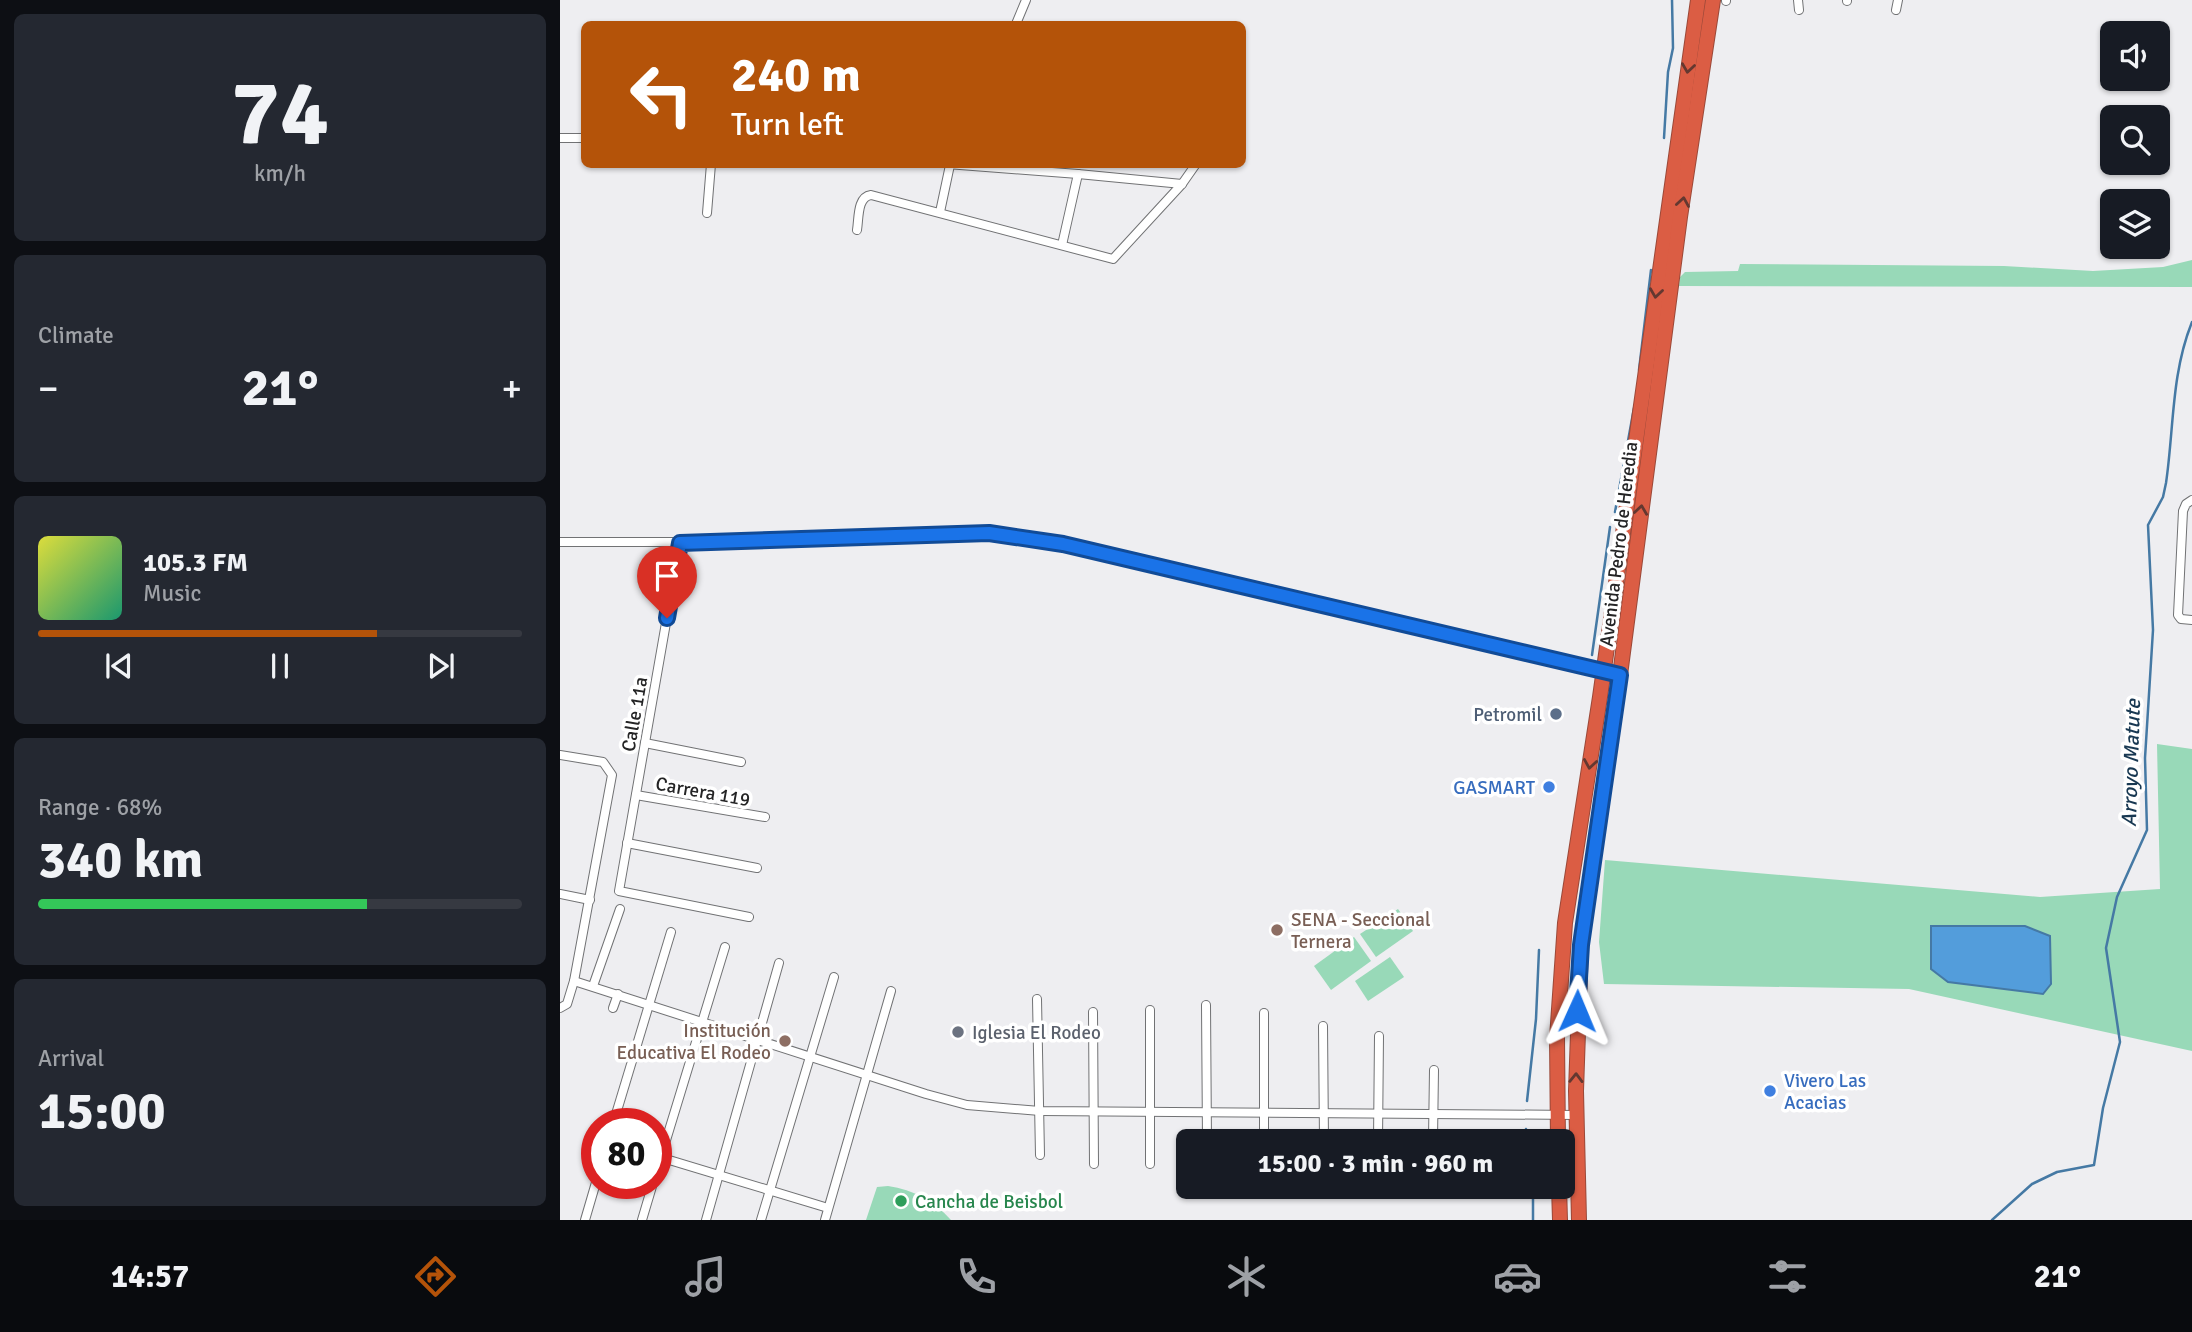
<!DOCTYPE html>
<html lang="en">
<head>
<meta charset="utf-8">
<style>
	:root { --surface:#171b24; --page:#242831; --text:#f1f3f6; --muted:#9ea1a6; --line:#363941; --accent:#b45309 }
	body { margin:0; font-family:Signika,sans-serif; background:var(--page); color:var(--text); height:100vh; display:flex; flex-direction:column; font-size:26px; white-space:nowrap }
	* { box-sizing:border-box; margin:0 }
	p { font-size:23px; color:var(--muted) }
	.icon { flex:none; width:38px; height:38px; fill:none; stroke:currentColor; stroke-width:2; stroke-linecap:round; stroke-linejoin:round }
	.map { position:relative; flex:1; overflow:hidden }
	.sheet { display:flex; flex-direction:column; gap:14px; padding:14px; background:#0d0f14; width:560px }
	.sheet>* { flex:none }
	.banner { position:absolute; left:21px; top:21px; width:665px; height:147px; border-radius:10px; box-shadow:0 2px 5px #0004; background:#b45309; color:#fff; overflow:hidden }
	.tools { position:absolute; left:1540px; top:21px; display:grid; gap:14px }
	.tools a { display:grid; place-items:center; width:70px; height:70px; border-radius:10px; background:var(--surface); box-shadow:0 2px 5px #0004; font-size:35px }
	.speed { position:absolute; left:21px; top:1108px; display:flex; gap:14px; font-size:35px; font-weight:700; text-align:center }
	.speed>* { display:grid; place-content:center; width:91px; height:91px; border-radius:50%; background:var(--surface); box-shadow:0 2px 5px #0004; line-height:1 }
	.speed .limit { border:10px solid #d22; background:#fff; color:#111 }
	.pin { position:absolute; display:grid; place-items:center; width:60px; height:60px; color:#fff; margin:-72px -30px; border-radius:50% 50% 50% 0; rotate:-45deg; box-shadow:0 0 7px #0007 }
	.pin .icon { rotate:45deg }
	.me { position:absolute; width:77px; margin:-38px; rotate:1deg; stroke-linejoin:round; filter:drop-shadow(0 0 5px #0008) }
	.turn { display:flex; align-items:center; gap:24px; height:147px; padding:0 35px; font-size:32px }
	.turn .icon { width:91px; height:91px; stroke-width:2.5 }
	.turn b { display:block; font-size:49px; line-height:60px }
	.big { font-size:52px; font-weight:800; line-height:1.1 }
	.sheet .widget { flex:1; display:flex; flex-direction:column; justify-content:center; gap:10px; min-width:0; padding:0 24px; border-radius:10px; background:var(--page) }
	.sheet .dial { align-items:center; gap:0 }
	.dial b { font-size:91px; line-height:1 }
	.song { display:flex; align-items:center; gap:21px }
	.cover { width:84px; height:84px; border-radius:10px; background:linear-gradient(135deg,hsl(60 70% 55%),hsl(160 70% 35%)) }
	.played { height:7px; border-radius:4px; background:linear-gradient(90deg,var(--accent) 70%,var(--line) 70%) }
	.keys { display:flex; justify-content:space-around; direction:ltr }
	.heat { display:flex; justify-content:space-between; align-items:center; font-size:38px; direction:ltr }
	.charge { height:10px; border-radius:5px; background:linear-gradient(90deg,#34c759 68%,var(--line) 0) }
	.trip { position:absolute; left:616px; top:1129px; width:399px; height:70px; border-radius:10px; background:var(--surface); box-shadow:0 2px 5px #0004; font-weight:800; line-height:70px; text-align:center }
	.tab-bar { display:flex; height:112px; justify-content:space-around; align-items:center; background:#090b0e; color:var(--muted) }
	.tab-bar .icon { width:49px; height:49px }
	.tab-bar .current { color:var(--accent) }
	.tab-bar b { font-size:32px; color:var(--text) }
	main { display:flex; flex:1; min-height:0 }
	.map>svg:first-child { display:block }
	.green { fill:#98d9b8 }
	.water { fill:#539ddb; stroke:#4579a4; stroke-width:2 }
	.lines { fill:none; stroke-linecap:round; stroke-linejoin:round }
	.stream { stroke:#4579a4; stroke-width:2.5 }
	.street-casing { stroke:#717274; stroke-width:10 }
	.highway-casing { stroke:#9b4939; stroke-width:16 }
	.street { stroke:#fff; stroke-width:8 }
	.highway { stroke:#db5d44; stroke-width:14 }
	.oneway { stroke:#643830 }
	.route-casing { stroke:#114b97; stroke-width:18 }
	.route { stroke:#1a73e8; stroke-width:12 }
	.service-dot { fill:#5c6f8a; stroke:#fff; stroke-width:2.5 }
	.shop-dot { fill:#3f7fe0; stroke:#fff; stroke-width:2.5 }
	.education-dot { fill:#8d6e63; stroke:#fff; stroke-width:2.5 }
	.worship-dot { fill:#6b7280; stroke:#fff; stroke-width:2.5 }
	.leisure-dot { fill:#2e9e5b; stroke:#fff; stroke-width:2.5 }
	.labels { text-anchor:middle; stroke-width:7; stroke-linejoin:round; paint-order:stroke }
	.street-label { font-size:19px; fill:#242425; stroke:#fff }
	.service-label { font-size:19px; fill:#4e5e75; stroke:#fff; text-anchor:end }
	.shop-label { font-size:19px; fill:#366cbe; stroke:#fff; text-anchor:end }
	.education-label { font-size:19px; fill:#785e54; stroke:#fff; text-anchor:start }
	.worship-label { font-size:19px; fill:#5b616d; stroke:#fff; text-anchor:start }
	.leisure-label { font-size:19px; fill:#27864d; stroke:#fff; text-anchor:start }
	.water-label { font-size:21px; font-style:italic; fill:#183852; stroke:#fff }
</style>
</head>
<body>
<main>
<section class="sheet">
<div class="widget dial"><b>74</b><p>km/h</p></div>
<div class="widget"><p>Climate</p>
<div class="heat"><a>−</a><b class="big">21°</b><a>+</a></div>
</div>
<div class="widget">
<div class="song"><i class="cover"></i><div><b>105.3 FM</b><p>Music</p></div></div>
<div class="played"></div>
<div class="keys"><svg class="icon" aria-label="previous" viewBox="0 0 24 24"><path d="M18 5L8 12l10 7zM5 5v14"/></svg><svg class="icon" aria-label="pause" viewBox="0 0 24 24"><path d="M8 5v14M16 5v14"/></svg><svg class="icon" aria-label="next" viewBox="0 0 24 24"><path d="M6 5l10 7-10 7zM19 5v14"/></svg></div>
</div>
<div class="widget"><p>Range · 68%</p><b class="big">340 km</b><div class="charge"></div></div>
<div class="widget"><p>Arrival</p><b class="big">15:00</b></div>
</section>
<div class="map">
<svg width="1632" height="1220" viewBox="0 0 1632 1220">
	<rect width="100%" height="100%" fill="#eeeef1"/>
	<g class="green">
		<polygon points="1632,260 1632,287 1119,286 1120,277 1125,272 1178,271 1180,264 1444,266 1533,271 1603,267"/>
		<polygon points="1597,744 1632,749 1632,1051 1349,989 1044,984 1039,942 1045,860 1480,897 1600,889"/>
		<polygon points="838,909 853,931 816,957 800,934"/>
		<polygon points="794,937 811,961 771,990 754,966"/>
		<polygon points="830,957 844,977 808,1001 795,981"/>
		<path d="M 328,1186 C 354,1190 374,1201 391,1220 L 306,1220 L 317,1187 Z"/>
	</g>
	<polygon class="water" points="1371,926 1465,926 1490,936 1491,984 1483,994 1388,982 1371,969"/>
	<g class="lines">
		<g class="stream">
			<polyline points="1104,138 1108,72 1113,48 1112,0"/>
			<polyline points="1079,370 1091,270"/>
			<polyline points="1055,512 1074,408"/>
			<polyline points="1032,655 1050,527"/>
			<polyline points="967,1101 976,1019 979,950"/>
			<polyline points="966,1129 969,1141"/>
			<polyline points="973,1220 973,1186"/>
			<path d="M 1432,1220 L 1472,1184 L 1497,1172 L 1534,1165 L 1543,1108 L 1560,1042 L 1546,948 L 1557,897 L 1587,830 L 1585,758 L 1593,630 L 1588,525 L 1603,497 L 1606,483 C 1614,429 1611,374 1632,322"/>
		</g>
		<defs>
			<g id="street">
				<polyline points="1238,0 1239,10"/>
				<polyline points="1287,0 1287,1"/>
				<polyline points="1166,1 1166,0"/>
				<polyline points="1336,10 1338,0"/>
				<polyline points="456,24 466,0"/>
				<polyline points="0,138 24,138"/>
				<polyline points="387,164 518,174 622,184"/>
				<polyline points="380,212 390,165"/>
				<polyline points="147,213 151,164"/>
				<path d="M 297,230 C 299,218 297,197 311,195 L 553,259 L 622,184 L 636,164"/>
				<polyline points="502,245 518,174"/>
				<polyline points="1632,500 1626,504 1623,511 1618,615 1621,619 1632,620"/>
				<polyline points="0,542 168,542 429,533 503,544 1060,675"/>
				<polyline points="120,543 59,891 189,917"/>
				<polyline points="85,743 181,762"/>
				<polyline points="0,755 43,762 52,775 14,981 7,1004 0,1008"/>
				<polyline points="76,795 205,817"/>
				<polyline points="67,843 197,868"/>
				<polyline points="0,894 30,900"/>
				<polyline points="14,981 366,1094 407,1105 480,1111 1016,1115"/>
				<polyline points="33,986 60,909"/>
				<polyline points="477,999 480,1155"/>
				<polyline points="646,1005 647,1141"/>
				<polyline points="53,1008 58,994"/>
				<polyline points="590,1010 590,1164"/>
				<polyline points="533,1012 534,1164"/>
				<polyline points="704,1013 704,1141"/>
				<polyline points="763,1026 764,1141"/>
				<polyline points="53,1124 111,932"/>
				<polyline points="873,1139 874,1070"/>
				<polyline points="818,1141 819,1036"/>
				<polyline points="96,1156 268,1208"/>
				<polyline points="96,1173 165,947"/>
				<polyline points="25,1220 37,1179"/>
				<polyline points="82,1220 93,1183"/>
				<polyline points="146,1220 219,963"/>
				<polyline points="201,1220 274,977"/>
				<polyline points="265,1220 331,991"/>
			</g>
			<g id="highway">
				<polyline points="998,1141 997,1038 1005,923 1040,697 1138,0"/>
				<polyline points="999,1186 1000,1220"/>
				<polyline points="1019,1220 1016,1091 1021,945 1060,675 1120,217 1153,0"/>
			</g>
		</defs>
		<use href="#street" class="street-casing"/>
		<use href="#highway" class="highway-casing"/>
		<use href="#street" class="street"/>
		<use href="#highway" class="highway"/>
	</g>
	<defs><path id="oneway-chevron" d="M-2-3.5L2.5 0L-2 3.5" fill="none" stroke-width="1.6" stroke-linecap="round" stroke-linejoin="round" transform="scale(1.75)"/></defs>
	<g class="oneway">
		<use href="#oneway-chevron" transform="translate(1128 68) rotate(98)"/>
		<use href="#oneway-chevron" transform="translate(1123 202) rotate(-81)"/>
		<use href="#oneway-chevron" transform="translate(1096 293) rotate(98)"/>
		<use href="#oneway-chevron" transform="translate(1081 510) rotate(-82)"/>
		<use href="#oneway-chevron" transform="translate(1030 764) rotate(99)"/>
		<use href="#oneway-chevron" transform="translate(1016 1078) rotate(-89)"/>
	</g>
	<g class="lines">
		<defs>
			<polyline id="route" points="107,618 120,543 429,533 503,544 1060,675 1021,945 1017,1011"/>
		</defs>
		<use href="#route" class="route-casing"/>
		<use href="#route" class="route"/>
	</g>
	<circle class="service-dot" cx="996" cy="714" r="7"/>
	<g class="shop-dot">
		<circle cx="989" cy="787" r="7"/>
		<circle cx="1210" cy="1091" r="7"/>
	</g>
	<g class="education-dot">
		<circle cx="717" cy="930" r="7"/>
		<circle cx="225" cy="1041" r="7"/>
	</g>
	<circle class="worship-dot" cx="398" cy="1032" r="7"/>
	<circle class="leisure-dot" cx="341" cy="1201" r="7"/>
	<g class="labels">
		<g class="street-label">
			<text transform="translate(1058 544) rotate(-83)" y="7">Avenida Pedro de Heredia</text>
			<text transform="translate(74 714) rotate(-80)" y="7">Calle 11a</text>
			<text transform="translate(143 791) rotate(10)" y="7">Carrera 119</text>
		</g>
		<g class="service-label">
			<text x="982" y="721">Petromil</text>
		</g>
		<g class="shop-label">
			<text x="975" y="794">GASMART</text>
			<text x="1224" y="1087" text-anchor="start">Vivero Las<tspan x="1224" dy="22">Acacias</tspan></text>
		</g>
		<g class="education-label">
			<text x="731" y="926">SENA - Seccional<tspan x="731" dy="22">Ternera</tspan></text>
			<text x="211" y="1037" text-anchor="end">Institución<tspan x="211" dy="22">Educativa El Rodeo</tspan></text>
		</g>
		<g class="worship-label">
			<text x="412" y="1039">Iglesia El Rodeo</text>
		</g>
		<g class="leisure-label">
			<text x="355" y="1208">Cancha de Beisbol</text>
		</g>
		<g class="water-label">
			<text transform="translate(1571 763) rotate(-88)" y="7">Arroyo Matute</text>
		</g>
	</g>
</svg>
<div class="tools">
<a><svg class="icon" aria-label="sound" viewBox="0 0 24 24"><path d="M4 9h4l5-4v14l-5-4H4zM17 9q2 3 0 6"/></svg></a>
<a><svg class="icon" aria-label="search" viewBox="0 0 24 24"><circle cx="10" cy="10" r="6"/><path d="M15 15l6 6"/></svg></a>
<a><svg class="icon" aria-label="layers" viewBox="0 0 24 24"><path d="M12 4l9 5-9 5-9-5zM3 14l9 5 9-5"/></svg></a>
</div>
<div class="speed"><div class="limit">80</div></div>
<div class="pin" style="left:107px;top:618px;background:#d93025"><svg class="icon" aria-label="arrive" viewBox="0 0 24 24"><path d="M6 21V4h12l-3 4 3 4H6"/></svg></div>
<svg class="me" style="left:1017px;top:1011px" viewBox="-20 -20 40 40"><path d="M0-17L14 15 0 8-14 15z" fill="#1a73e8" stroke="#fff" stroke-width="4"/></svg>
<div class="trip">15:00 · 3 min · 960 m</div>
<div class="banner">
<div class="turn"><svg class="icon" aria-label="left" viewBox="0 0 24 24"><path d="M17 20v-9H6M10 6l-5 5 5 5"/></svg><div><b>240 m</b>Turn left</div></div>
</div>
</div>
</main>
<nav class="tab-bar">
<b>14:57</b>
<svg class="icon current" aria-label="directions" viewBox="0 0 24 24"><path d="M12 3l9 9-9 9-9-9zM9 14v-3h6M13 9l2 2-2 2"/></svg>
<svg class="icon" aria-label="music" viewBox="0 0 24 24"><path d="M9 18V5l10-2v13"/><circle cx="6" cy="18" r="3"/><circle cx="16" cy="16" r="3"/></svg>
<svg class="icon" aria-label="phone" viewBox="0 0 24 24"><path d="M5 4h4l2 5-3 2q2 4 5 5l2-3 5 2v4C11 20 4 13 5 4z"/></svg>
<svg class="icon" aria-label="climate" viewBox="0 0 24 24"><path d="M12 3v18M4 7l16 10M4 17L20 7"/></svg>
<svg class="icon" aria-label="car" viewBox="0 0 24 24"><path d="M5 17H2v-5l4-1 3-4h7l3 4 3 1v5h-3M9 17h6M6 11h13"/><circle cx="7" cy="17" r="2"/><circle cx="17" cy="17" r="2"/></svg>
<svg class="icon" aria-label="filters" viewBox="0 0 24 24"><path d="M4 7h16M4 17h16"/><circle cx="9" cy="7" r="2"/><circle cx="15" cy="17" r="2"/></svg>
<b>21°</b>
</nav>
</body>
</html>
